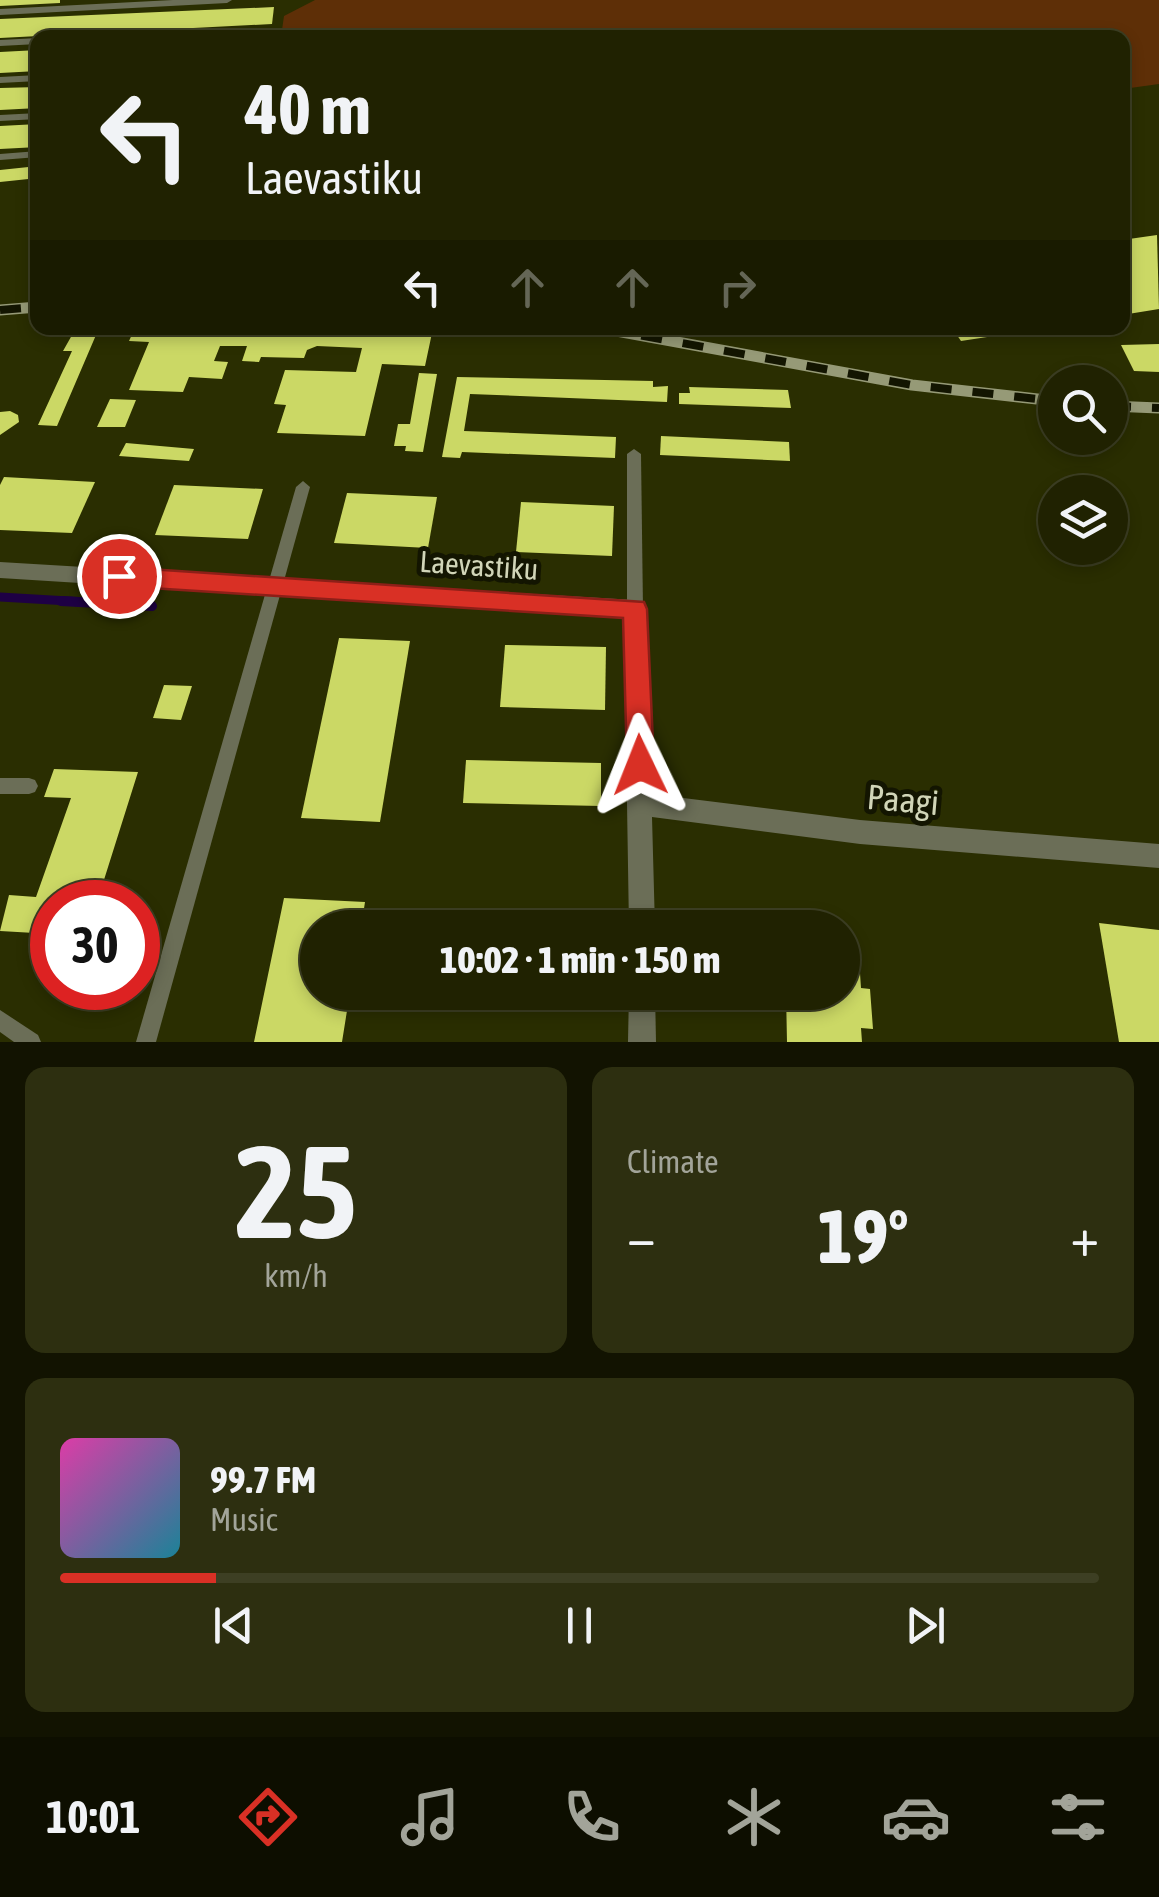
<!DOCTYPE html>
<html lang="en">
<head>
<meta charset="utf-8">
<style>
	:root { --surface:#202201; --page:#2d2f10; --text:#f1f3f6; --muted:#a2a499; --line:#3d3f23; --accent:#d93025 }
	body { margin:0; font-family:"Asap Condensed",sans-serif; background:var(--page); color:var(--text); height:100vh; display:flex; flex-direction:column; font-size:38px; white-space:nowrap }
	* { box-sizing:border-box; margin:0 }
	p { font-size:32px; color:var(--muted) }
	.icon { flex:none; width:55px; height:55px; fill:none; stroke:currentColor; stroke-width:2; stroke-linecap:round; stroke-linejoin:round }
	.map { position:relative; height:1042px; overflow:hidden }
	.drawer { display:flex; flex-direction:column; gap:25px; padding:25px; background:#121301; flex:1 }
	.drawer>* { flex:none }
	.top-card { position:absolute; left:30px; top:30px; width:1100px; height:305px; border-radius:20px; box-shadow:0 5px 15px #0003,0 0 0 2px var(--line); background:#202201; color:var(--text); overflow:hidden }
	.fabs { position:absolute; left:1038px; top:365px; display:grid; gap:20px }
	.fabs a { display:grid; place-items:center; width:90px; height:90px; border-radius:50%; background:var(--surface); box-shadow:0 5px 15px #0003,0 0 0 2px var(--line); font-size:50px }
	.speed { position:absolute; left:30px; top:880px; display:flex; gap:20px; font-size:50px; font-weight:700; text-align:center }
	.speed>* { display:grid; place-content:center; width:130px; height:130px; border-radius:50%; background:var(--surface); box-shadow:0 5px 15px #0003,0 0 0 2px var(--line); line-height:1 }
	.speed .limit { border:15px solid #d22; background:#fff; color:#111 }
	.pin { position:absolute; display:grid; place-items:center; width:85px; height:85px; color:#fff; margin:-42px; border:5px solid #fff; border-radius:50%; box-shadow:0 2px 10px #0007 }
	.me { position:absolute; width:110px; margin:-55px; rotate:358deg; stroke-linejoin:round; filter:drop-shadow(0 0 8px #0008) }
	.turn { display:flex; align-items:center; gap:35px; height:210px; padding:0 50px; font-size:45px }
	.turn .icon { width:130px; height:130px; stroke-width:2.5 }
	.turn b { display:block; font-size:70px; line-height:85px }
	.lanes { display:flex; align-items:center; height:95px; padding:0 50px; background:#0003; justify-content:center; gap:50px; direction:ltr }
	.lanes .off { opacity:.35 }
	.big { font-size:75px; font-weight:800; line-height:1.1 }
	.drawer .widget { flex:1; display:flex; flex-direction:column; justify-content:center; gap:15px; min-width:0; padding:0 35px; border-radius:20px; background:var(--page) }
	.drawer .dial { align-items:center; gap:0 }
	.dial b { font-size:130px; line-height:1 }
	.song { display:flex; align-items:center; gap:30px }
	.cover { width:120px; height:120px; border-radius:15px; background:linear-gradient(135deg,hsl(320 70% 55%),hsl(190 70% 35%)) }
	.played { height:10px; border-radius:5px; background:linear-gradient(90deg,var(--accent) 15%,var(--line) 15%) }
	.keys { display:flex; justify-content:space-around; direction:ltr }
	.heat { display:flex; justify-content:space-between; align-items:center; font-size:55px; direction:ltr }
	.drawer .tiles { flex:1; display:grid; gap:25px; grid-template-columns:1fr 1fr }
	.widget:last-child { grid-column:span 2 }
	.trip { position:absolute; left:300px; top:910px; width:560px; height:100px; border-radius:50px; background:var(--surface); box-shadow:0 5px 15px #0003,0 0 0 2px var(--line); font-weight:800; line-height:100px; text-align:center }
	.tab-bar { display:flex; height:160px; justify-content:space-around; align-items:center; background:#0d0e00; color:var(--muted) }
	.tab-bar .icon { width:70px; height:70px }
	.tab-bar .current { color:var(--accent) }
	.tab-bar b { font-size:45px; color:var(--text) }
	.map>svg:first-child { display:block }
	.green { fill:#5e2f07 }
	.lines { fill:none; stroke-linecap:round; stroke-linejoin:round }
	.stream-far1 { stroke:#1e0044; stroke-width:9 }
	.stream { stroke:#1e0044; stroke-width:10 }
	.building { fill:#cbd865 }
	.lane { fill:#6b6e57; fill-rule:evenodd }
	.street { fill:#6b6e57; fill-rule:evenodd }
	.rail-casing { stroke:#969a77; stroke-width:11 }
	.rail { stroke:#131501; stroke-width:8; stroke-dasharray:21; stroke-linecap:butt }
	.route { fill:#d93025; stroke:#8d1f18; stroke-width:2.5 }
	.labels { text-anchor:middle; stroke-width:10; stroke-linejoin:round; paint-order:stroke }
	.street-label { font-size:30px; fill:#d1d5b8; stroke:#131501 }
	.near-street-label { font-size:35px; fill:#d1d5b8; stroke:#131501 }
</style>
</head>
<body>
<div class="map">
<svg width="1159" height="1042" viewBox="0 0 1159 1042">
	<rect width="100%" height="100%" fill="#2a2e01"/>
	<polygon class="green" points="315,0 1159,0 1159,84 1123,89 1122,38 281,37 284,16"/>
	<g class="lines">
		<polyline class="stream-far1" points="0,597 103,603"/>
		<polyline class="stream" points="61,601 152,606"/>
	</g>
	<g class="building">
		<polygon points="0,0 60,0 60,3 0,6"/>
		<polygon points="274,7 272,24 0,38 0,19"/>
		<polygon points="38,50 38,71 0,73 0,52"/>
		<polygon points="38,87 38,108 0,110 0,88"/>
		<polygon points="38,124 38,147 0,149 0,126"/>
		<polygon points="38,166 38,178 0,182 0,170"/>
		<polygon points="1157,235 1159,309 1122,315 1122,240"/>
		<polygon points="76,328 99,328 57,426 38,425 72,351 63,351"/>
		<polygon points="135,328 389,328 388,332 432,333 425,366 382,364 365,436 277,433 286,405 274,404 285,370 356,372 362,348 317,346 307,350 304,358 261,357 259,362 242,361 247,346 220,346 214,361 228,362 222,379 189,377 183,392 129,390 149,342 129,341"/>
		<polygon points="952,328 1032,328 1032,330 961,341"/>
		<polygon points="1159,344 1159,372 1134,371 1121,345"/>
		<polygon points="419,373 437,374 423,452 405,451 406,446 394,446 398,424 410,424"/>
		<polygon points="457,377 653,381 653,387 668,386 667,402 470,394 464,431 616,437 615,458 462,452 460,458 442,457"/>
		<polygon points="689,387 788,390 791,408 679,404 679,393 690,393"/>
		<polygon points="110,399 136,400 125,427 97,427"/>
		<polygon points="10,411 18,415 19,422 0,435 0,412"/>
		<polygon points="661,436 789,442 790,461 660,455"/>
		<polygon points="126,443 194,449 189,461 119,456"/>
		<polygon points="4,477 95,482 72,533 0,530 0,485"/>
		<polygon points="174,485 263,489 248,539 155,535"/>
		<polygon points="347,493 437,497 428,548 334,543"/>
		<polygon points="521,502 614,506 612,556 516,552"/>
		<polygon points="339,638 410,641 380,822 301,818"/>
		<polygon points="505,645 606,647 605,710 500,707"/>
		<polygon points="164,685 192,686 181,720 153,718"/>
		<polygon points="466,760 601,763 601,806 463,803"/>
		<polygon points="54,769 138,772 97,902 52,902 52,934 0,931 9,895 36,897 71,798 44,797"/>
		<polygon points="284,898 365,902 361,928 318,928 318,992 350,992 342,1042 254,1042"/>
		<polygon points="1099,923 1159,930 1159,1042 1119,1042"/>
		<polygon points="842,956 859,958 861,988 870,989 873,1029 861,1028 862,1042 787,1042 786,992 842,992"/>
	</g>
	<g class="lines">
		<g class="lane">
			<polygon points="173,0 232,0 227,3 0,15 0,9"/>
			<polygon points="263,28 268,31 268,38 258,38 258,34 121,38 126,35"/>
			<polygon points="38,38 38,44 0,46 0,40"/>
			<polygon points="38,75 38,81 0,83 0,77"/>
			<polygon points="38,113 38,119 0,121 0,115"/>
			<polygon points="38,151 38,157 0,160 0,154"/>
			<polygon points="634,449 641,454 643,609 641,614 635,616 629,614 627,609 627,454"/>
			<polygon points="303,481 310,487 156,1042 136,1042 296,487"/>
			<polygon points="0,778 29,778 35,780 38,786 35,792 29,794 0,794"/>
			<polygon points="0,1010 38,1035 41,1042 14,1042 0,1032"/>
		</g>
		<g class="street">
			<polygon points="0,562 635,600 643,603 646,609 651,794 860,820 1159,844 1159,868 860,844 652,817 655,928 629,928 624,617 0,578"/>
			<polygon points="629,992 655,992 656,1042 628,1042"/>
		</g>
		<defs>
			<g id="rail">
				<polyline points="0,310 38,307"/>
				<polyline points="600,328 912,385 1055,401"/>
				<polyline points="1110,406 1159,408"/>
			</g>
		</defs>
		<use href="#rail" class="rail-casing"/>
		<use href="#rail" class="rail"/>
	</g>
	<polygon class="route" points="119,567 644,602 647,609 654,765 650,774 640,777 631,774 627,765 623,618 119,586 111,583 107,576 111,570"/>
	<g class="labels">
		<g class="street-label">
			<text transform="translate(479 566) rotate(4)" y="10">Laevastiku</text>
		</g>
		<g class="near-street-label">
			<text transform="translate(903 800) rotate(5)" y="12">Paagi</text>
		</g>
	</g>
</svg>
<div class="fabs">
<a><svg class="icon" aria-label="search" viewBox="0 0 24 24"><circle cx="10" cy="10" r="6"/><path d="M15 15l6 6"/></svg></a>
<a><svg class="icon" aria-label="layers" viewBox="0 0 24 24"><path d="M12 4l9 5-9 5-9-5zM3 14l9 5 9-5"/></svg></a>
</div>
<div class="speed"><div class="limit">30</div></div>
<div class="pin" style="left:119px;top:576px;background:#d93025"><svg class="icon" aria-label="arrive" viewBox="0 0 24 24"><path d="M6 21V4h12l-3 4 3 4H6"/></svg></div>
<svg class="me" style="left:640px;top:765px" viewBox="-20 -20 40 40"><path d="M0-17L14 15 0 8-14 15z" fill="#d93025" stroke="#fff" stroke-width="4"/></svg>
<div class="trip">10:02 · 1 min · 150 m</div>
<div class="top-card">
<div class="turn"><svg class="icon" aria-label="left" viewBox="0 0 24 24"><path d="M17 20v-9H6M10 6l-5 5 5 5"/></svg><div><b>40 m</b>Laevastiku</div></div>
<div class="lanes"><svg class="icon" aria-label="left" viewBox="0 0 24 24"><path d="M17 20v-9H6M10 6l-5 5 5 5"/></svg><svg class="icon off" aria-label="ahead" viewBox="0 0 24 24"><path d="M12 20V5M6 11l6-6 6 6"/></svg><svg class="icon off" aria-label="ahead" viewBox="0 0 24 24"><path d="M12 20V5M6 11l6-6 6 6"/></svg><svg class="icon off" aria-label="right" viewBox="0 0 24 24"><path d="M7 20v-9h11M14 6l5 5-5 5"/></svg></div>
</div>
</div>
<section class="drawer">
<div class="tiles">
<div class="widget dial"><b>25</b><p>km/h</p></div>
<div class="widget"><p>Climate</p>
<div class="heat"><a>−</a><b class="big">19°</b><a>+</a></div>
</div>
<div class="widget">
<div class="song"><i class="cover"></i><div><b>99.7 FM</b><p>Music</p></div></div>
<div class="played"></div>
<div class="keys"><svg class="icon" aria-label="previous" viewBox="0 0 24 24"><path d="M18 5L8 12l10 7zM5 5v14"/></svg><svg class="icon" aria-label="pause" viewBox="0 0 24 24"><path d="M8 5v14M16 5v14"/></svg><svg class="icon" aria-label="next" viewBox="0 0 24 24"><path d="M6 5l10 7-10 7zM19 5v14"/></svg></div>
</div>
</div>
</section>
<nav class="tab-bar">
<b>10:01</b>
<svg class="icon current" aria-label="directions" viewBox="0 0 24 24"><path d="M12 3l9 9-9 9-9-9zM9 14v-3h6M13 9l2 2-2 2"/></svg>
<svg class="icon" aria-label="music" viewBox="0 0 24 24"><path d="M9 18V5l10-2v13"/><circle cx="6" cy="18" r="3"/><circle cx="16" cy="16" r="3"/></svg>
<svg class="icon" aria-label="phone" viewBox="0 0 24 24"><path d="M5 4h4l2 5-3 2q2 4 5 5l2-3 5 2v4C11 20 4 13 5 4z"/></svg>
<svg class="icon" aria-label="climate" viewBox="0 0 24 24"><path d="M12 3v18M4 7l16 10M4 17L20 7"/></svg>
<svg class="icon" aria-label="car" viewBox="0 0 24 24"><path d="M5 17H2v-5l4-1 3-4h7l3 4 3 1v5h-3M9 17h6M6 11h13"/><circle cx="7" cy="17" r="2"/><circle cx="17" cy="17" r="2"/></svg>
<svg class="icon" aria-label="filters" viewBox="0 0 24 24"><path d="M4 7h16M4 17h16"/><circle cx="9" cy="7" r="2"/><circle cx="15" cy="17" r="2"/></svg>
</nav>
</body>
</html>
